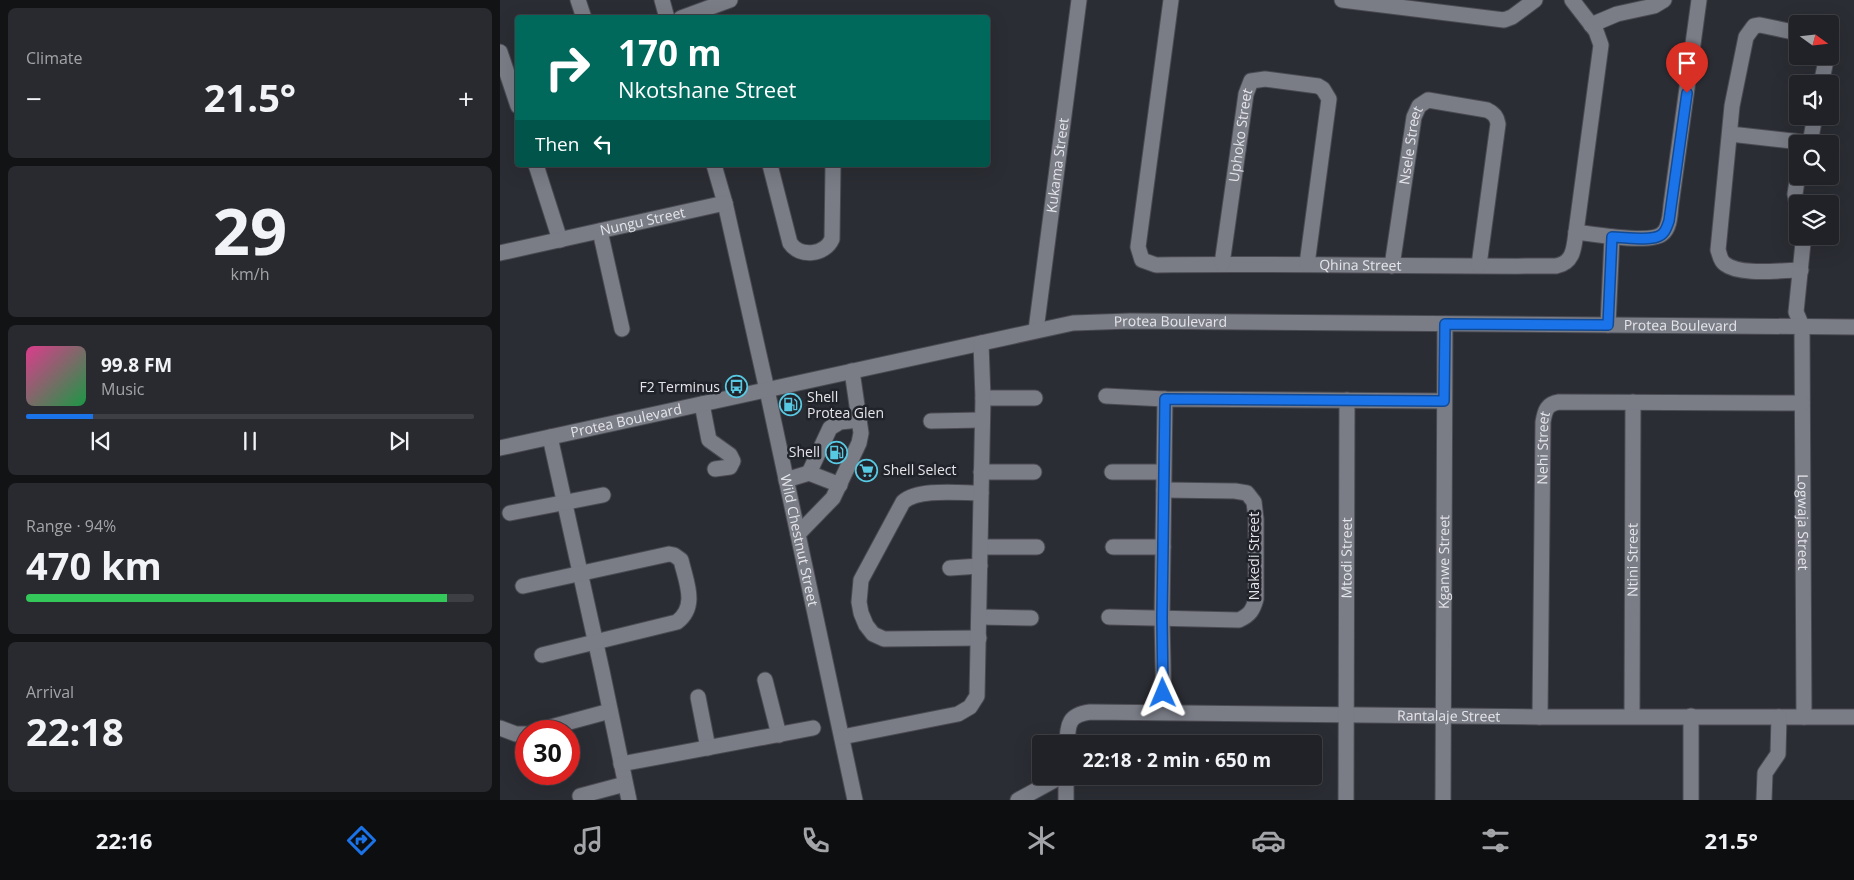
<!DOCTYPE html>
<html lang="en">
<head>
<meta charset="utf-8">
<style>
	:root { --surface:#202227; --page:#282a2f; --text:#f1f3f6; --muted:#a2a4a7; --line:#3d3f44; --accent:#1a73e8 }
	body { margin:0; font-family:"Open Sans",sans-serif; background:var(--page); color:var(--text); height:100vh; display:flex; flex-direction:column; font-size:19px; white-space:nowrap }
	* { box-sizing:border-box; margin:0 }
	p { font-size:16px; color:var(--muted) }
	.icon { flex:none; width:28px; height:28px; fill:none; stroke:currentColor; stroke-width:2; stroke-linecap:round; stroke-linejoin:round }
	.map { position:relative; flex:1; overflow:hidden }
	.sheet { display:flex; flex-direction:column; gap:8px; padding:8px; background:#121315; width:500px }
	.sheet>* { flex:none }
	.guide { position:absolute; left:15px; top:15px; width:475px; height:152px; border-radius:5px; box-shadow:0 5px 20px #0002,0 0 0 1px var(--line); background:#00695c; color:#fff; overflow:hidden }
	.needle { width:32px; rotate:105deg }
	.controls { position:absolute; left:1289px; top:15px; display:grid; gap:10px }
	.controls a { display:grid; place-items:center; width:50px; height:50px; border-radius:5px; background:var(--surface); box-shadow:0 5px 20px #0002,0 0 0 1px var(--line); font-size:25px }
	.speed { position:absolute; left:15px; top:720px; display:flex; gap:10px; font-size:25px; font-weight:700; text-align:center }
	.speed>* { display:grid; place-content:center; width:65px; height:65px; border-radius:50%; background:var(--surface); box-shadow:0 5px 20px #0002,0 0 0 1px var(--line); line-height:1 }
	.speed .limit { border:8px solid #d22; background:#fff; color:#111 }
	.pin { position:absolute; display:grid; place-items:center; width:42px; height:42px; color:#fff; margin:-51px -21px; border-radius:50% 50% 50% 0; rotate:-45deg; box-shadow:0 0 5px #0007 }
	.pin .icon { rotate:45deg }
	.me { position:absolute; width:55px; margin:-28px; rotate:359deg; stroke-linejoin:round; filter:drop-shadow(0 0 4px #0008) }
	.turn { display:flex; align-items:center; gap:18px; height:105px; padding:0 20px; font-size:22px }
	.turn .icon { width:65px; height:65px; stroke-width:2.5 }
	.turn b { display:block; font-size:35px; line-height:42px }
	.then { display:flex; align-items:center; height:48px; padding:0 20px; background:#0003; gap:10px; font-size:19px }
	.big { font-size:38px; font-weight:700; line-height:1.1 }
	.sheet .widget { flex:1; display:flex; flex-direction:column; justify-content:center; gap:8px; min-width:0; padding:0 18px; border-radius:8px; background:var(--page) }
	.sheet .dial { align-items:center; gap:0 }
	.dial b { font-size:65px; line-height:1 }
	.song { display:flex; align-items:center; gap:15px }
	.cover { width:60px; height:60px; border-radius:8px; background:linear-gradient(135deg,hsl(330 70% 55%),hsl(140 70% 35%)) }
	.played { height:5px; border-radius:2px; background:linear-gradient(90deg,var(--accent) 15%,var(--line) 15%) }
	.keys { display:flex; justify-content:space-around; direction:ltr }
	.heat { display:flex; justify-content:space-between; align-items:center; font-size:28px; direction:ltr }
	.charge { height:8px; border-radius:4px; background:linear-gradient(90deg,#34c759 94%,var(--line) 0) }
	.trip { position:absolute; left:532px; top:735px; width:290px; height:50px; border-radius:5px; background:var(--surface); box-shadow:0 5px 20px #0002,0 0 0 1px var(--line); font-weight:700; line-height:50px; text-align:center }
	.menu { display:flex; height:80px; justify-content:space-around; align-items:center; background:#0d0e10; color:var(--muted) }
	.menu .icon { width:35px; height:35px }
	.menu .on { color:var(--accent) }
	.menu b { font-size:22px; color:var(--text) }
	main { display:flex; flex:1; min-height:0 }
	.map>svg:first-child { display:block }
	.lines { fill:none; stroke-linecap:round; stroke-linejoin:round }
	.minor-casing { stroke:#4a4b52; stroke-width:17 }
	.minor { stroke:#7a7c86; stroke-width:15 }
	.route-casing { stroke:#114b97; stroke-width:12 }
	.route { stroke:#1a73e8; stroke-width:9 }
	.labels { text-anchor:middle; stroke-width:5; stroke-linejoin:round; paint-order:stroke }
	.street-label { font-size:14px; fill:#e4e5ea; stroke:#21232a }
	.poi-label { font-size:14px; fill:#e4e5ea; stroke:#21232a; text-anchor:end }
</style>
</head>
<body>
<main>
<section class="sheet">
<div class="widget"><p>Climate</p>
<div class="heat"><a>−</a><b class="big">21.5°</b><a>+</a></div>
</div>
<div class="widget dial"><b>29</b><p>km/h</p></div>
<div class="widget">
<div class="song"><i class="cover"></i><div><b>99.8 FM</b><p>Music</p></div></div>
<div class="played"></div>
<div class="keys"><svg class="icon" aria-label="previous" viewBox="0 0 24 24"><path d="M18 5L8 12l10 7zM5 5v14"/></svg><svg class="icon" aria-label="pause" viewBox="0 0 24 24"><path d="M8 5v14M16 5v14"/></svg><svg class="icon" aria-label="next" viewBox="0 0 24 24"><path d="M6 5l10 7-10 7zM19 5v14"/></svg></div>
</div>
<div class="widget"><p>Range · 94%</p><b class="big">470 km</b><div class="charge"></div></div>
<div class="widget"><p>Arrival</p><b class="big">22:18</b></div>
</section>
<div class="map">
<svg width="1354" height="800" viewBox="0 0 1354 800">
	<rect width="100%" height="100%" fill="#2b2d34"/>
	<g class="lines">
		<defs>
			<g id="minor">
				<polyline points="78,0 84,18"/>
				<polyline points="162,0 167,18"/>
				<path id="s1" d="M 671,0 L 638,247 L 642,260 L 656,265 C 790,263 923,267 1056,266 C 1074,263 1074,247 1076,232 L 1101,45 L 1096,31 L 1072,0"/>
				<polyline points="842,0 1004,20 1012,17 1035,0"/>
				<polyline points="181,18 230,0"/>
				<polyline points="1091,25 1117,14 1154,6 1164,0"/>
				<path d="M 1298,33 L 1260,25 L 1254,26 L 1246,37 L 1232,106 L 1218,250 C 1220,255 1220,261 1225,264 C 1240,276 1282,270 1301,270"/>
				<polyline points="0,52 18,106"/>
				<polyline points="1321,84 1327,56"/>
				<polyline points="1230,134 1310,143 1315,116"/>
				<polyline points="36,165 60,240"/>
				<path id="s2" d="M 214,165 L 225,203 L 267,390 L 355,800"/>
				<path d="M 270,165 L 290,243 C 300,258 325,255 332,239 L 333,165"/>
				<polyline points="1298,174 1295,194 1298,210"/>
				<polyline points="100,231 122,329"/>
				<path d="M 1076,232 C 1092,234 1150,244 1162,234 C 1170,228 1170,215 1171,205 L 1199,0"/>
				<path id="s3" d="M 1302,236 L 1303,243 L 1296,312 L 1302,326 L 1304,717"/>
				<path id="s4" d="M 0,253 L 225,203"/>
				<path id="s5" d="M 722,264 L 746,94 L 751,81 L 765,79 L 818,86 L 823,89 L 829,99 L 807,264"/>
				<path id="s6" d="M 892,266 L 914,117 L 919,106 L 928,100 L 987,110 C 994,113 997,117 998,124 L 979,265"/>
				<polyline points="1108,325 1112,237"/>
				<path id="s7" d="M 536,330 L 579,0"/>
				<polyline points="606,396 665,399 944,401"/>
				<polyline points="483,398 535,398"/>
				<polyline points="202,404 209,440 230,455 233,461 230,467 215,469"/>
				<polyline points="431,421 481,420"/>
				<polyline points="50,437 102,671 129,800"/>
				<path id="s8" d="M 0,448 L 573,323 L 630,321 L 1354,327"/>
				<polyline points="481,472 534,472"/>
				<polyline points="612,472 663,472"/>
				<polyline points="309,473 330,428 340,422 359,420"/>
				<polyline points="286,480 309,473 340,485"/>
				<polyline points="10,513 103,495"/>
				<polyline points="298,534 333,498 359,443 361,433 352,371"/>
				<polyline points="481,547 537,547"/>
				<polyline points="613,547 663,547"/>
				<polyline points="450,568 480,566"/>
				<path d="M 23,586 L 169,554 L 174,555 L 181,560 C 186,582 198,606 177,622 L 42,655"/>
				<polyline points="480,617 531,618"/>
				<path d="M 609,617 L 739,620 C 750,615 753,610 756,599 L 756,519 L 754,502 L 747,493 L 735,491 L 664,490"/>
				<path d="M 479,638 L 384,639 L 373,634 L 366,625 L 361,613 L 359,602 L 361,580 L 403,502 C 418,488 460,493 481,493"/>
				<polyline points="265,680 279,735"/>
				<polyline points="198,697 208,748"/>
				<polyline points="664,712 662,618 665,399"/>
				<path id="s9" d="M 1132,716 L 1133,402"/>
				<polyline points="1191,716 1191,800"/>
				<path id="s10" d="M 1040,717 L 1043,422 C 1045,410 1047,404 1059,402 L 1302,403"/>
				<polyline points="0,728 16,734 26,734"/>
				<polyline points="36,731 110,711"/>
				<polyline points="342,737 458,714 470,707 477,696 483,398 481,343"/>
				<path id="s11" d="M 567,744 C 568,724 568,715 590,712 L 1040,717 L 1354,717"/>
				<polyline points="121,764 313,728"/>
				<polyline points="80,796 125,784"/>
				<polyline points="518,800 562,776"/>
				<polyline points="566,800 566,776"/>
				<path id="s12" d="M 846,800 L 847,400"/>
				<path id="s13" d="M 943,800 L 945,324"/>
				<polyline points="1264,800 1265,773 1278,754 1279,717"/>
			</g>
		</defs>
		<use href="#minor" class="minor-casing"/>
		<use href="#minor" class="minor"/>
	</g>
	<g class="lines">
		<defs>
			<path id="route" d="M 663,693 L 662,618 L 665,399 L 944,401 L 945,324 L 1108,325 L 1112,237 C 1125,237 1151,242 1161,235 C 1166,232 1167,226 1169,221 L 1187,93"/>
		</defs>
		<use href="#route" class="route-casing"/>
		<use href="#route" class="route"/>
	</g>
	<defs>
		<symbol id="bus-ring" viewBox="-11 -11 22 22"><circle r="9.5" fill="#21232a" stroke="#57c9e2" stroke-width="1.5"/><path d="M-5-6H5V4H4V6H2V4H-2V6H-4V4H-5ZM-3.5-4V0h7V-4ZM-3.5 1.2v1.5H-2V1.2ZM2 1.2v1.5H3.5V1.2Z" fill="#57c9e2"/></symbol>
		<symbol id="fuel-ring" viewBox="-11 -11 22 22"><circle r="9.5" fill="#21232a" stroke="#57c9e2" stroke-width="1.5"/><path d="M-5.5-6h7V0h2V4h1.3V-2.5L3-4.5l.8-.8L6-3V5H2.5V1h-1V6h-7ZM-4.2-4.7v3.2H.2V-4.7Z" fill="#57c9e2"/></symbol>
		<symbol id="supermarket-ring" viewBox="-11 -11 22 22"><circle r="9.5" fill="#21232a" stroke="#57c9e2" stroke-width="1.5"/><path d="M-6-5.5h2.5l.6 2H6L4.5 2H-2.5L-4.4-4H-6ZM-1.5 3.2a1.3 1.3 0 1 0 .1 0ZM3 3.2a1.3 1.3 0 1 0 .1 0Z" fill="#57c9e2"/></symbol>
	</defs>
	<g fill-rule="evenodd">
		<use href="#bus-ring" x="224" y="374" width="25" height="25"/>
		<use href="#fuel-ring" x="278" y="392" width="25" height="25"/>
		<use href="#fuel-ring" x="324" y="440" width="25" height="25"/>
		<use href="#supermarket-ring" x="354" y="458" width="25" height="25"/>
	</g>
	<g class="labels">
		<g class="street-label">
			<text dy="5" stroke="none"><textPath href="#s5" startOffset="130">Uphoko Street</textPath></text>
			<text dy="5" stroke="none"><textPath href="#s6" startOffset="122">Nsele Street</textPath></text>
			<text dy="5" stroke="none"><textPath href="#s7" startOffset="166">Kukama Street</textPath></text>
			<text dy="5" stroke="none"><textPath href="#s4" startOffset="146">Nungu Street</textPath></text>
			<text dy="5" stroke="none"><textPath href="#s1" startOffset="482">Qhina Street</textPath></text>
			<text dy="5" stroke="none"><textPath href="#s8" startOffset="684">Protea Boulevard</textPath></text>
			<text dy="5" stroke="none"><textPath href="#s8" startOffset="1194">Protea Boulevard</textPath></text>
			<text dy="5" stroke="none"><textPath href="#s8" startOffset="129">Protea Boulevard</textPath></text>
			<text dy="5" stroke="none"><textPath href="#s10" startOffset="269">Nehi Street</textPath></text>
			<text dy="5" stroke="none"><textPath href="#s3" startOffset="288">Logwaja Street</textPath></text>
			<text dy="5" stroke="none"><textPath href="#s2" startOffset="385">Wild Chestnut Street</textPath></text>
			<text transform="translate(754 556) rotate(-90)" y="5">Nakedi Street</text>
			<text dy="5" stroke="none"><textPath href="#s12" startOffset="242">Mtodi Street</textPath></text>
			<text dy="5" stroke="none"><textPath href="#s9" startOffset="156">Ntini Street</textPath></text>
			<text dy="5" stroke="none"><textPath href="#s13" startOffset="238">Kganwe Street</textPath></text>
			<text dy="5" stroke="none"><textPath href="#s11" startOffset="404">Rantalaje Street</textPath></text>
		</g>
		<g class="poi-label">
			<text x="220" y="392">F2 Terminus</text>
			<text x="307" y="402" text-anchor="start">Shell<tspan x="307" dy="16">Protea Glen</tspan></text>
			<text x="320" y="457">Shell</text>
			<text x="383" y="475" text-anchor="start">Shell Select</text>
		</g>
	</g>
</svg>
<div class="controls">
<a><svg class="needle" viewBox="-14 -14 28 28"><path d="M0-13l5 13h-10z" fill="#e53935"/><path d="M0 13l5-13h-10z" fill="#a2a4a7"/></svg></a>
<a><svg class="icon" aria-label="sound" viewBox="0 0 24 24"><path d="M4 9h4l5-4v14l-5-4H4zM17 9q2 3 0 6"/></svg></a>
<a><svg class="icon" aria-label="search" viewBox="0 0 24 24"><circle cx="10" cy="10" r="6"/><path d="M15 15l6 6"/></svg></a>
<a><svg class="icon" aria-label="layers" viewBox="0 0 24 24"><path d="M12 4l9 5-9 5-9-5zM3 14l9 5 9-5"/></svg></a>
</div>
<div class="speed"><div class="limit">30</div></div>
<div class="pin" style="left:1187px;top:93px;background:#d93025"><svg class="icon" aria-label="arrive" viewBox="0 0 24 24"><path d="M6 21V4h12l-3 4 3 4H6"/></svg></div>
<svg class="me" style="left:663px;top:693px" viewBox="-20 -20 40 40"><path d="M0-17L14 15 0 8-14 15z" fill="#1a73e8" stroke="#fff" stroke-width="4"/></svg>
<div class="trip">22:18 · 2 min · 650 m</div>
<div class="guide">
<div class="turn"><svg class="icon" aria-label="right" viewBox="0 0 24 24"><path d="M7 20v-9h11M14 6l5 5-5 5"/></svg><div><b>170 m</b>Nkotshane Street</div></div>
<div class="then">Then<svg class="icon" aria-label="left" viewBox="0 0 24 24"><path d="M17 20v-9H6M10 6l-5 5 5 5"/></svg></div>
</div>
</div>
</main>
<nav class="menu">
<b>22:16</b>
<svg class="icon on" aria-label="directions" viewBox="0 0 24 24"><path d="M12 3l9 9-9 9-9-9zM9 14v-3h6M13 9l2 2-2 2"/></svg>
<svg class="icon" aria-label="music" viewBox="0 0 24 24"><path d="M9 18V5l10-2v13"/><circle cx="6" cy="18" r="3"/><circle cx="16" cy="16" r="3"/></svg>
<svg class="icon" aria-label="phone" viewBox="0 0 24 24"><path d="M5 4h4l2 5-3 2q2 4 5 5l2-3 5 2v4C11 20 4 13 5 4z"/></svg>
<svg class="icon" aria-label="climate" viewBox="0 0 24 24"><path d="M12 3v18M4 7l16 10M4 17L20 7"/></svg>
<svg class="icon" aria-label="car" viewBox="0 0 24 24"><path d="M5 17H2v-5l4-1 3-4h7l3 4 3 1v5h-3M9 17h6M6 11h13"/><circle cx="7" cy="17" r="2"/><circle cx="17" cy="17" r="2"/></svg>
<svg class="icon" aria-label="filters" viewBox="0 0 24 24"><path d="M4 7h16M4 17h16"/><circle cx="9" cy="7" r="2"/><circle cx="15" cy="17" r="2"/></svg>
<b>21.5°</b>
</nav>
</body>
</html>
